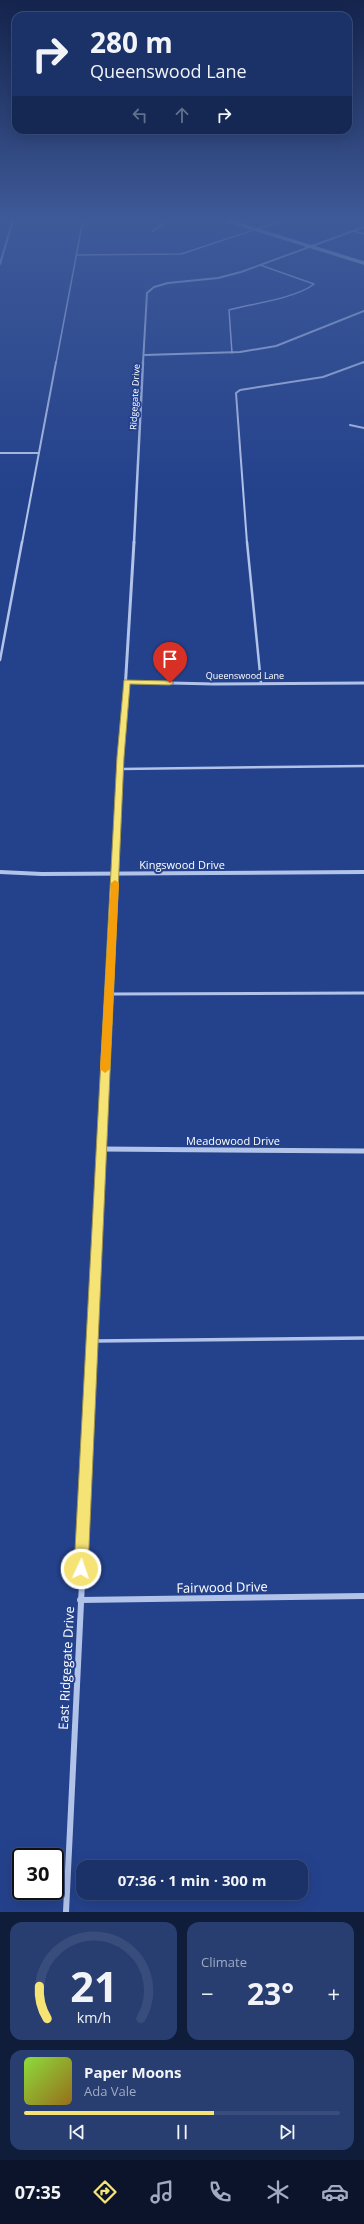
<!DOCTYPE html>
<html lang="en">
<head>
<meta charset="utf-8">
<style>
	:root { --surface:#1b3269; --page:#283e71; --text:#f1f3f6; --muted:#a0aac0; --line:#394d7d; --accent:#f5e376 }
	body { margin:0; font-family:"Open Sans",sans-serif; background:var(--page); color:var(--text); height:100vh; display:flex; flex-direction:column; font-size:15px; white-space:nowrap }
	* { box-sizing:border-box; margin:0 }
	p { font-size:13px; color:var(--muted) }
	.icon { flex:none; width:22px; height:22px; fill:none; stroke:currentColor; stroke-width:2; stroke-linecap:round; stroke-linejoin:round }
	.map { position:relative; height:1912px; overflow:hidden }
	.details { display:flex; flex-direction:column; gap:10px; padding:10px; background:#0f1c3a; flex:1 }
	.details>* { flex:none }
	.top-card { position:absolute; left:12px; top:12px; width:340px; height:122px; border-radius:12px; box-shadow:0 4px 16px #0002,0 0 0 1px var(--line); background:#1b3269; color:var(--text); overflow:hidden }
	.speed { position:absolute; left:12px; top:1848px; display:flex; gap:8px; font-size:20px; font-weight:700; text-align:center }
	.speed>* { display:grid; place-content:center; width:52px; height:52px; border-radius:50%; background:var(--surface); box-shadow:0 4px 16px #0002,0 0 0 1px var(--line); line-height:1 }
	.speed .limit { border:2px solid #111; border-radius:6px; background:#fff; color:#111 }
	.pin { position:absolute; display:grid; place-items:center; width:34px; height:34px; color:#fff; margin:-41px -17px; border-radius:50% 50% 50% 0; rotate:-45deg; box-shadow:0 0 4px #0007 }
	.pin .icon { rotate:45deg }
	.me { position:absolute; width:44px; margin:-22px; rotate:3deg; stroke-linejoin:round; filter:drop-shadow(0 0 3px #0008) }
	.turn { display:flex; align-items:center; gap:14px; height:84px; padding:0 12px; font-size:18px }
	.turn .icon { width:52px; height:52px; stroke-width:2.5 }
	.turn b { display:block; font-size:28px; line-height:34px }
	.lanes { display:flex; align-items:center; height:38px; padding:0 12px; background:#0003; justify-content:center; gap:20px; direction:ltr }
	.lanes .off { opacity:.35 }
	.big { font-size:30px; font-weight:700; line-height:1.1 }
	.details .tile { flex:1; display:flex; flex-direction:column; justify-content:center; gap:6px; min-width:0; padding:0 14px; border-radius:12px; background:var(--page) }
	.details .dial { align-items:center; gap:0 }
	.dial svg { height:104px; overflow:visible; fill:none; stroke:var(--line); stroke-width:7; stroke-linecap:round; text-anchor:middle }
	.dial text { fill:var(--text); stroke:none }
	.song { display:flex; align-items:center; gap:12px }
	.cover { width:48px; height:48px; border-radius:6px; background:linear-gradient(135deg,hsl(90 70% 55%),hsl(40 70% 35%)) }
	.played { height:4px; border-radius:2px; background:linear-gradient(90deg,var(--accent) 60%,var(--line) 60%) }
	.keys { display:flex; justify-content:space-around; direction:ltr }
	.heat { display:flex; justify-content:space-between; align-items:center; font-size:22px; direction:ltr }
	.details .tiles { flex:1; display:grid; gap:10px; grid-template-columns:1fr 1fr }
	.tile:last-child { grid-column:span 2 }
	.trip { position:absolute; left:76px; top:1860px; width:232px; height:40px; border-radius:12px; background:var(--surface); box-shadow:0 4px 16px #0002,0 0 0 1px var(--line); font-weight:700; line-height:40px; text-align:center }
	.dock { display:flex; height:64px; justify-content:space-around; align-items:center; background:#0b142a; color:var(--muted) }
	.dock .icon { width:28px; height:28px }
	.dock .active { color:var(--accent) }
	.dock b { font-size:18px; color:var(--text) }
	.map>svg:first-child { display:block }
	.lines { fill:none; stroke-linecap:round; stroke-linejoin:round }
	.service-far4 { stroke:#b2c3ea; stroke-width:1.5 }
	.service-far3 { stroke:#b2c3ea; stroke-width:2 }
	.service-far2 { stroke:#b2c3ea; stroke-width:2.5 }
	.service-far1 { stroke:#b2c3ea; stroke-width:3 }
	.service { stroke:#b2c3ea; stroke-width:3.5 }
	.minor-far5 { stroke:#b2c3ea; stroke-width:2 }
	.minor-far4 { stroke:#b2c3ea; stroke-width:2.5 }
	.minor-far3 { stroke:#b2c3ea; stroke-width:3 }
	.minor-far2 { stroke:#b2c3ea; stroke-width:4 }
	.minor-far1 { stroke:#b2c3ea; stroke-width:5 }
	.minor { stroke:#b2c3ea; stroke-width:6 }
	.tertiary { stroke:#b2c3ea; stroke-width:3.5 }
	.route { fill:#f5e376; stroke:#9f944d }
	.slow { fill:#f59e0b }
	.labels { text-anchor:middle; stroke-width:4; stroke-linejoin:round; paint-order:stroke }
	.far-street-label { font-size:9px; fill:#fff; stroke:#24428c }
	.street-label { font-size:11px; fill:#fff; stroke:#24428c }
	.near-street-label { font-size:13px; fill:#fff; stroke:#24428c }
</style>
</head>
<body>
<div class="map">
<svg width="364" height="1912" viewBox="0 0 364 1912">
	<rect width="100%" height="100%" fill="#24428c"/>
	<g class="lines">
		<g class="service-far4">
			<polyline points="354,231 364,234"/>
			<polyline points="76,255 181,254 284,220"/>
			<path d="M 232,353 L 229,310 C 251,304 297,298 314,284 L 260,265"/>
			<polyline points="56,363 83,220"/>
			<polyline points="363,363 364,362"/>
		</g>
		<g class="service-far3">
			<polyline points="350,425 364,428"/>
			<polyline points="0,453 39,453"/>
			<polyline points="22,543 56,362"/>
			<polyline points="247,543 236,393 240,390 323,377 364,362"/>
		</g>
		<g class="service-far2">
			<polyline points="247,542 261,683"/>
			<polyline points="0,660 22,542"/>
			<polyline points="120,769 364,766"/>
		</g>
		<polyline class="service-far1" points="109,994 364,993"/>
		<polyline class="service" points="94,1341 364,1338"/>
		<g class="minor-far5">
			<polyline points="153,231 168,220"/>
			<polyline points="0,264 13,220"/>
			<polyline points="145,355 240,352 276,346 364,311"/>
			<polyline points="143,363 147,293 154,287 168,283 218,278 241,272 364,227"/>
		</g>
		<polyline class="minor-far4" points="134,543 143,362"/>
		<g class="minor-far3">
			<polyline points="127,682 214,684 364,683"/>
			<polyline points="120,773 134,542"/>
		</g>
		<g class="minor-far2">
			<polyline points="0,872 42,874 364,872"/>
			<polyline points="106,1066 120,772"/>
		</g>
		<g class="minor-far1">
			<polyline points="101,1149 364,1151"/>
			<polyline points="89,1439 106,1065"/>
		</g>
		<g class="minor">
			<polyline points="80,1600 364,1596"/>
			<polyline points="66,1912 89,1438"/>
		</g>
		<polyline class="tertiary" points="225,220 364,263"/>
	</g>
	<linearGradient id="sky" x2="0" y2="1"><stop stop-color="#14244d"/><stop offset="0.45" stop-color="#3f5a99"/><stop offset="1" stop-color="#3f5a99" stop-opacity="0"/></linearGradient>
	<rect width="364" height="488" fill="url(#sky)"/>
	<polygon class="route" points="124,680 170,681 174,683 170,685 130,684 124,757 88,1569 86,1574 81,1576 76,1574 74,1569 117,757"/>
	<polygon class="slow" points="115,880 119,883 110,1069 105,1073 100,1069 111,883"/>
	<g class="labels">
		<g class="far-street-label">
			<text transform="translate(135 397) rotate(-87)" y="3">Ridgegate Drive</text>
			<text x="245" y="679">Queenswood Lane</text>
		</g>
		<g class="street-label">
			<text x="182" y="869">Kingswood Drive</text>
			<text x="233" y="1145">Meadowood Drive</text>
		</g>
		<g class="near-street-label">
			<text transform="translate(222 1587) rotate(-1)" y="5">Fairwood Drive</text>
			<text transform="translate(66 1668) rotate(-87)" y="5">East Ridgegate Drive</text>
		</g>
	</g>
</svg>
<div class="speed"><div class="limit">30</div></div>
<div class="pin" style="left:170px;top:683px;background:#d93025"><svg class="icon" aria-label="arrive" viewBox="0 0 24 24"><path d="M6 21V4h12l-3 4 3 4H6"/></svg></div>
<svg class="me" style="left:81px;top:1569px" viewBox="-20 -20 40 40"><circle r="17" fill="#f5e376" stroke="#fff" stroke-width="3"/><path d="M0-11L8 9 0 5-8 9z" fill="#fff"/></svg>
<div class="trip">07:36 · 1 min · 300 m</div>
<div class="top-card">
<div class="turn"><svg class="icon" aria-label="right" viewBox="0 0 24 24"><path d="M7 20v-9h11M14 6l5 5-5 5"/></svg><div><b>280 m</b>Queenswood Lane</div></div>
<div class="lanes"><svg class="icon off" aria-label="left" viewBox="0 0 24 24"><path d="M17 20v-9H6M10 6l-5 5 5 5"/></svg><svg class="icon off" aria-label="ahead" viewBox="0 0 24 24"><path d="M12 20V5M6 11l6-6 6 6"/></svg><svg class="icon" aria-label="right" viewBox="0 0 24 24"><path d="M7 20v-9h11M14 6l5 5-5 5"/></svg></div>
</div>
</div>
<section class="details">
<div class="tiles">
<div class="tile dial"><svg viewBox="0 0 100 80">
<path d="M14 69A42 42 0 1 1 86 69"/>
<path d="M14 69A42 42 0 0 1 8 44" stroke="#f5e376"/>
<text x="50" y="56" font-size="32" font-weight="700">21</text>
<text x="50" y="72" font-size="11">km/h</text>
</svg></div>
<div class="tile"><p>Climate</p>
<div class="heat"><a>−</a><b class="big">23°</b><a>+</a></div>
</div>
<div class="tile">
<div class="song"><i class="cover"></i><div><b>Paper Moons</b><p>Ada Vale</p></div></div>
<div class="played"></div>
<div class="keys"><svg class="icon" aria-label="previous" viewBox="0 0 24 24"><path d="M18 5L8 12l10 7zM5 5v14"/></svg><svg class="icon" aria-label="pause" viewBox="0 0 24 24"><path d="M8 5v14M16 5v14"/></svg><svg class="icon" aria-label="next" viewBox="0 0 24 24"><path d="M6 5l10 7-10 7zM19 5v14"/></svg></div>
</div>
</div>
</section>
<nav class="dock">
<b>07:35</b>
<svg class="icon active" aria-label="directions" viewBox="0 0 24 24"><path d="M12 3l9 9-9 9-9-9zM9 14v-3h6M13 9l2 2-2 2"/></svg>
<svg class="icon" aria-label="music" viewBox="0 0 24 24"><path d="M9 18V5l10-2v13"/><circle cx="6" cy="18" r="3"/><circle cx="16" cy="16" r="3"/></svg>
<svg class="icon" aria-label="phone" viewBox="0 0 24 24"><path d="M5 4h4l2 5-3 2q2 4 5 5l2-3 5 2v4C11 20 4 13 5 4z"/></svg>
<svg class="icon" aria-label="climate" viewBox="0 0 24 24"><path d="M12 3v18M4 7l16 10M4 17L20 7"/></svg>
<svg class="icon" aria-label="car" viewBox="0 0 24 24"><path d="M5 17H2v-5l4-1 3-4h7l3 4 3 1v5h-3M9 17h6M6 11h13"/><circle cx="7" cy="17" r="2"/><circle cx="17" cy="17" r="2"/></svg>
</nav>
</body>
</html>
